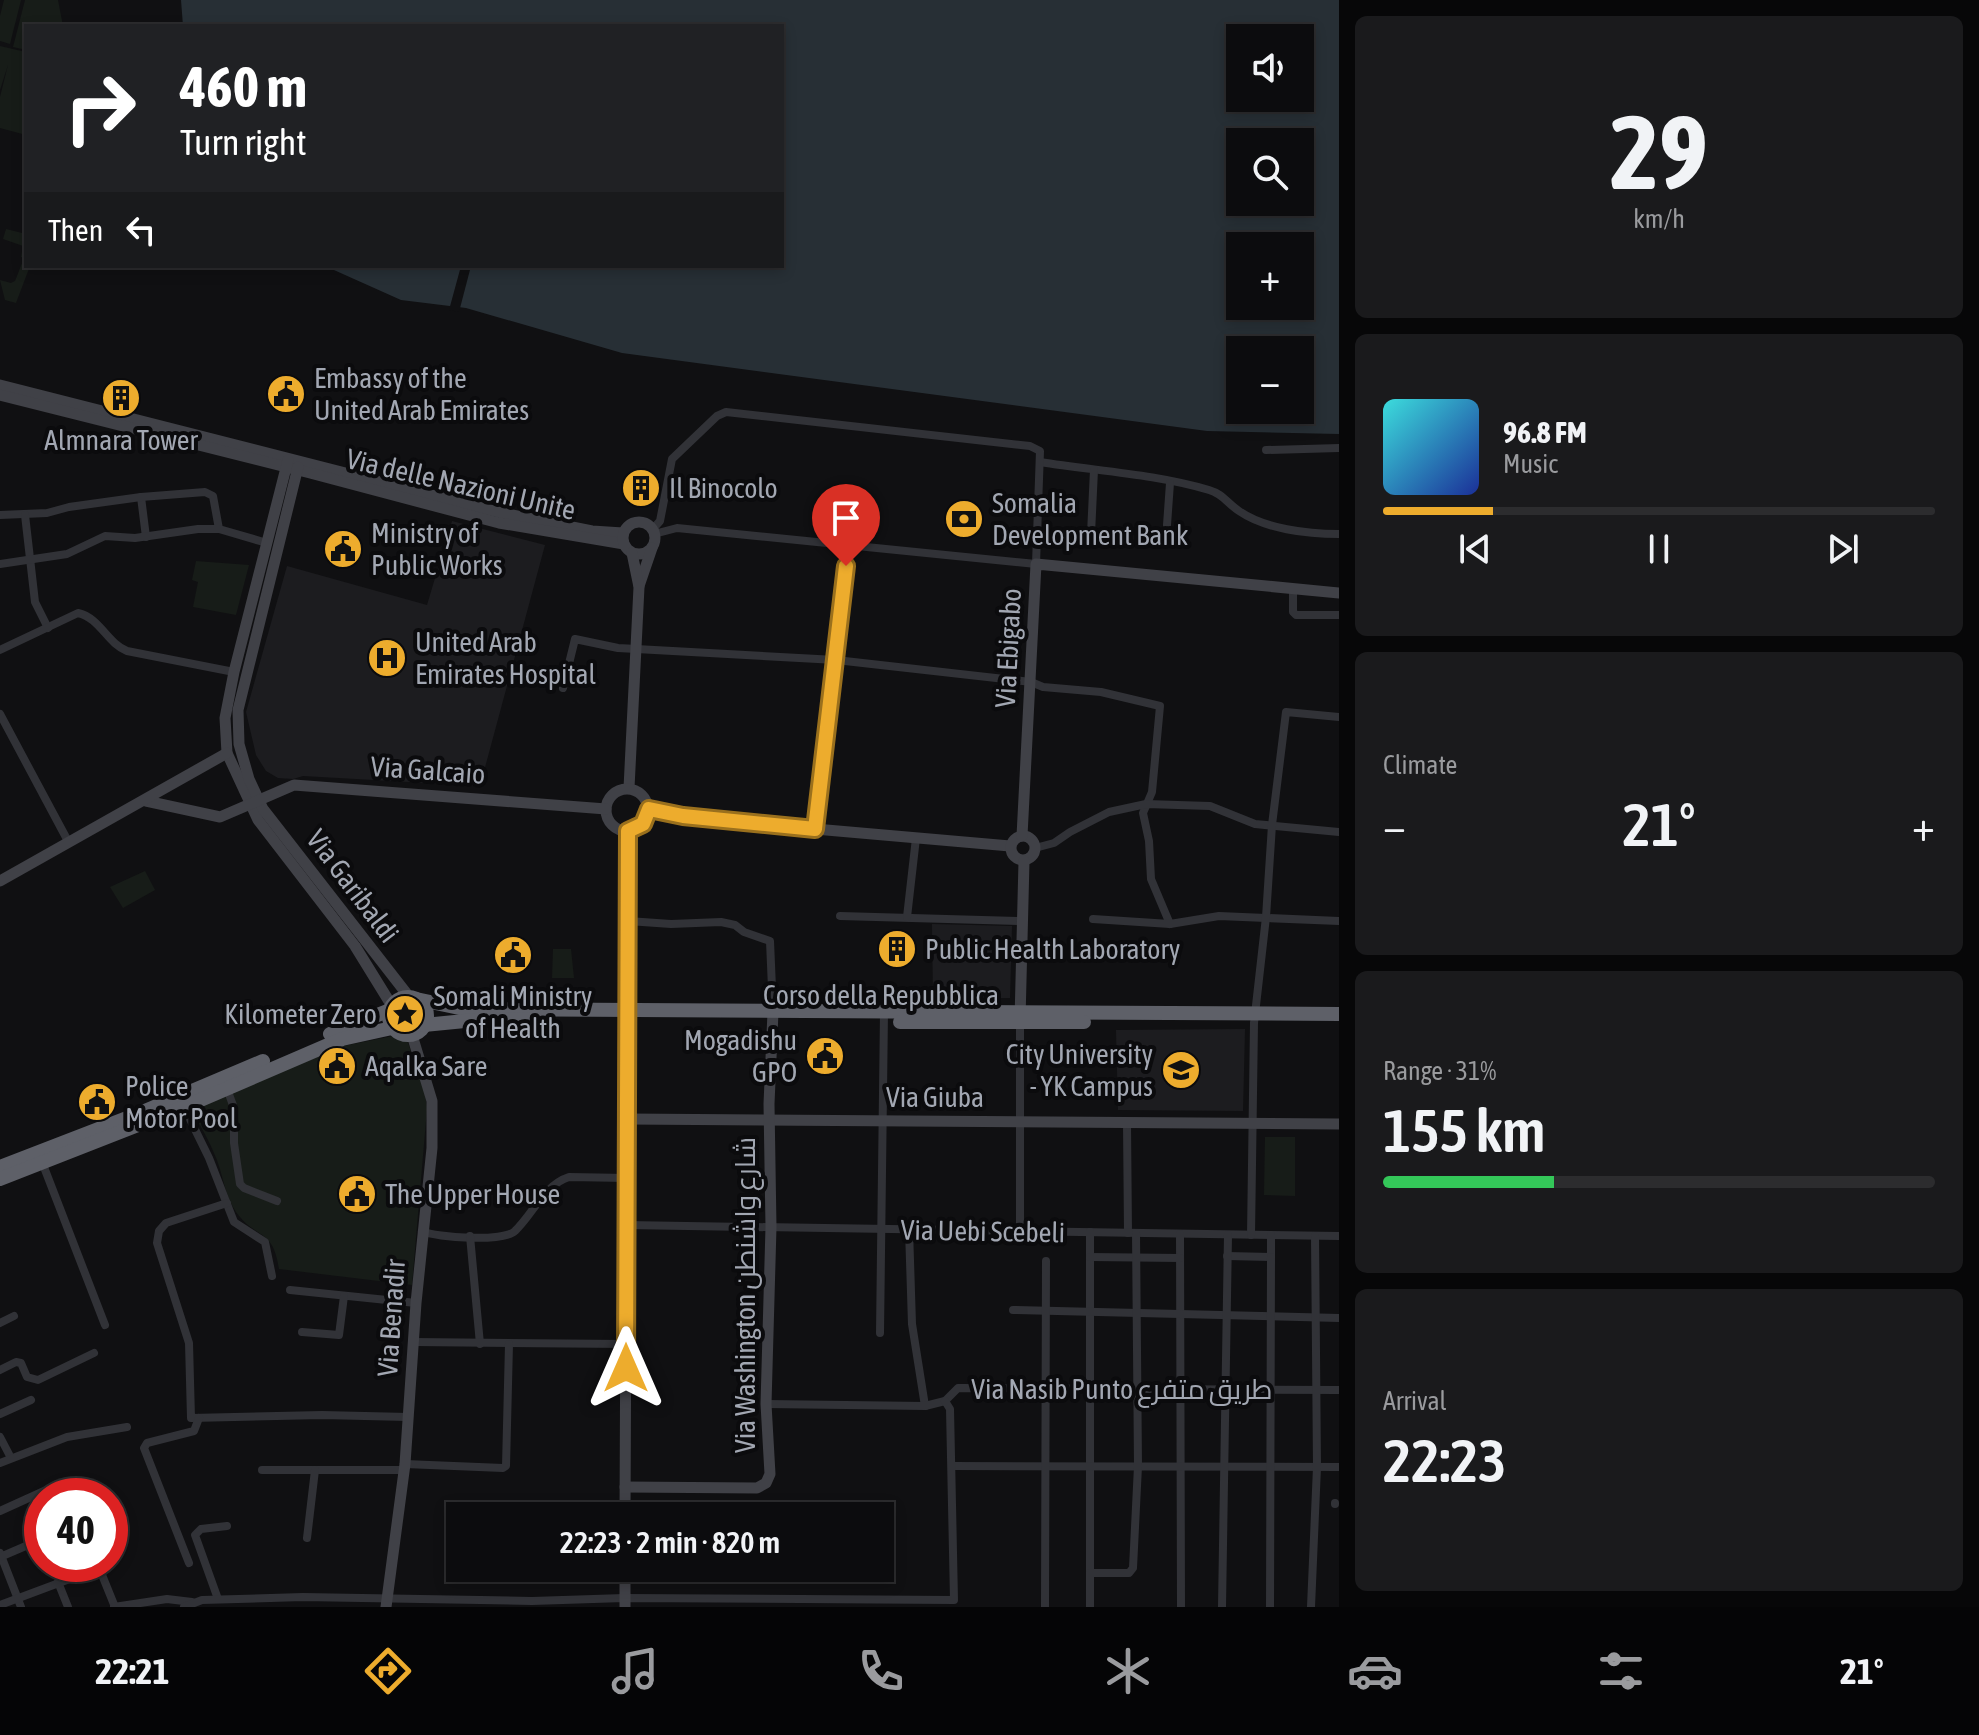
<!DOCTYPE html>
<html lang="en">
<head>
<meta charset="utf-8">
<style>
	:root { --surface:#0c0c0e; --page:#1a1a1c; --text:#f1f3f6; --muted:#9a9b9e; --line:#2c2c2e; --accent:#edac2d }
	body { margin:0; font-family:"Asap Condensed",Cairo,sans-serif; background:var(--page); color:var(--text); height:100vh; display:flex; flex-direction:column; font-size:30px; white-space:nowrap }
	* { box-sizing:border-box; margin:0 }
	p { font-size:26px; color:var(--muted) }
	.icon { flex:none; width:44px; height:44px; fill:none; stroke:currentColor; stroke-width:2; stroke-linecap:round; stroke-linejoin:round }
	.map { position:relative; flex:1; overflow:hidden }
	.drawer { display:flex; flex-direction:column; gap:16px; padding:16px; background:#070708; width:640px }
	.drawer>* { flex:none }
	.top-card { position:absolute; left:24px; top:24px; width:760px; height:244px; border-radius:0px; box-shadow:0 4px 12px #0003,0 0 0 2px var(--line); background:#202124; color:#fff; overflow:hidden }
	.controls { position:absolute; left:1226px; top:24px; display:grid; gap:16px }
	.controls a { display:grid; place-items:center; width:88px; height:88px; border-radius:0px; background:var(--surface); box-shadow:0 4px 12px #0003,0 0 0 2px var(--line); font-size:40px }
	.speed { position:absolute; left:24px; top:1478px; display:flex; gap:16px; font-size:40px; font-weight:700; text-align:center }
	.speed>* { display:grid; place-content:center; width:104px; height:104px; border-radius:50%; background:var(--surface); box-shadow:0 4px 12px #0003,0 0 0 2px var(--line); line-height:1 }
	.speed .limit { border:12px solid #d22; background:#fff; color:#111 }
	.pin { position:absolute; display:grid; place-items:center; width:68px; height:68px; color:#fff; margin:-82px -34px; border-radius:50% 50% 50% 0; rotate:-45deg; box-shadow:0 0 8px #0007 }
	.pin .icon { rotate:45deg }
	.me { position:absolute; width:88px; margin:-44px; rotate:0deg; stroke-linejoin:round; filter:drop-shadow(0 0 6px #0008) }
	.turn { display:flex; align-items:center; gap:28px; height:168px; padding:0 24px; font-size:36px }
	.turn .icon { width:104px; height:104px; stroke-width:2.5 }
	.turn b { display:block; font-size:56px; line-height:68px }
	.then { display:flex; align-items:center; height:76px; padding:0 24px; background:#0003; gap:16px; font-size:30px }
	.big { font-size:60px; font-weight:600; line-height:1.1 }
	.drawer .card { flex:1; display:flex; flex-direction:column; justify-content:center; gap:12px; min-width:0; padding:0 28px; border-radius:12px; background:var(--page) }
	.drawer .dial { align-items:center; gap:0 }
	.dial b { font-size:104px; line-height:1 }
	.song { display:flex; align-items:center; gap:24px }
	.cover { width:96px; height:96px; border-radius:12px; background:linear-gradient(135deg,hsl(180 70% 55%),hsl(230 70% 35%)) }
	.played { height:8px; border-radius:4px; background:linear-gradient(90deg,var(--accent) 20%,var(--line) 20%) }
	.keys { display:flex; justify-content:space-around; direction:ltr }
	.heat { display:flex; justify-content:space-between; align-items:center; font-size:44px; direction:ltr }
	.charge { height:12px; border-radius:6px; background:linear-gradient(90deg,#34c759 31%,var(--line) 0) }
	.trip { position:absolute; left:446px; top:1502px; width:448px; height:80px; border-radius:0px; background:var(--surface); box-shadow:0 4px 12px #0003,0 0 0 2px var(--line); font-weight:600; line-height:80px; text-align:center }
	.tab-bar { display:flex; height:128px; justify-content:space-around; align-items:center; background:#050506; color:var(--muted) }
	.tab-bar .icon { width:56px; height:56px }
	.tab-bar .on { color:var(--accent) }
	.tab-bar b { font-size:36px; color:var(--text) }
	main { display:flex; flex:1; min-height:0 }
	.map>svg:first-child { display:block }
	.built { fill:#1c1c1f }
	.green { fill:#171c18 }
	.water { fill:#272f35; fill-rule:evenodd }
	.pier { fill:#101012 }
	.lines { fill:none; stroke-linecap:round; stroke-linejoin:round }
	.street { stroke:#313237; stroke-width:8 }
	.secondary { stroke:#404147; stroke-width:11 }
	.highway { stroke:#5e6068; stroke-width:14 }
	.route-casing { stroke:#9a701d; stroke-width:20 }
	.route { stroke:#edac2d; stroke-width:14 }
	.labels { text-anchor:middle; stroke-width:8; stroke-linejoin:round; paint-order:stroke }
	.poi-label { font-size:28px; fill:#a2a7b2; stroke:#0b0b0d; text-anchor:start }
	.street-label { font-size:28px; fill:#a2a7b2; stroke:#0b0b0d }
</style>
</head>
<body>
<main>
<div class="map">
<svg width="1339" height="1607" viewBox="0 0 1339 1607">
	<rect width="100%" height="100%" fill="#101012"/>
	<g class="built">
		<polygon points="452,521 545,545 480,786 303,776 293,779 278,778 266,771 256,755 246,712 287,566 427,605"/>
		<polygon points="932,924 1012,926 1010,998 933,998"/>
		<polygon points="1245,1029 1243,1111 1118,1110 1116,1030"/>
	</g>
	<g class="green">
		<polygon points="4,0 21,0 10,44 0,41 0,16"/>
		<polygon points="25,0 58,0 63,26 26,26 26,50 13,47"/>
		<polygon points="0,46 26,52 26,135 0,128 0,97 8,65 0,90"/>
		<polygon points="25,223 26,266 30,266 16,303 5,300 0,280 11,283 15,281 24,258 21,257 23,246 3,239 6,229 22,233"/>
		<polygon points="839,501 872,507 869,531 837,528"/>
		<polygon points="196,561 249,565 236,615 193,607 198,582 192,580"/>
		<polygon points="145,871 155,890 123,908 110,887"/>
		<polygon points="553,949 571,949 574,978 552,978"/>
		<path d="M 393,1036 L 407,1040 L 425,1091 L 427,1109 L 412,1285 L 279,1269 C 273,1227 256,1240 236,1212 C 224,1195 223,1172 214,1153 C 208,1138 199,1124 191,1109 L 343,1046 Z"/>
		<polygon points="1265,1137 1295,1137 1295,1196 1264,1195"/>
	</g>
	<path class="water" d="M 181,0 L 1339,0 L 1339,434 L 1207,431 L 622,353 L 466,308 L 401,300 L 325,266 L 782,266 L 782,26 L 183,26 ZM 1240,38 L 1300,38 L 1300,98 L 1240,98 ZM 1240,142 L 1300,142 L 1300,202 L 1240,202 ZM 1240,246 L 1300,246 L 1300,306 L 1240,306 ZM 1240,350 L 1300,350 L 1300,410 L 1240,410 Z"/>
	<polygon class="pier" points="461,266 471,266 459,312 449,310"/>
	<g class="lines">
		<g class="street">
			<polyline points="1266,450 1339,448"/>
			<path d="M 1040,462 C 1096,471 1155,474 1209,490 C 1223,494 1227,503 1239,511 C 1265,529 1307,534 1339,534"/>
			<polyline points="141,497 146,537"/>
			<polyline points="0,515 47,513 69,507 141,497 205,492 213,496 219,529"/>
			<polyline points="25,515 35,602 48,628"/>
			<polyline points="1167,525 1170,483"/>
			<polyline points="652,530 660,521 672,459 717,416 726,412 1030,446 1040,451 1036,564 677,528 654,534"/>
			<polyline points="1091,534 1094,470"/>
			<polyline points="0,564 67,554 105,536 135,538 198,529 219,529 267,543"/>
			<polyline points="1293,589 1293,612 1296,615 1339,615"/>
			<path d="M 0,650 L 78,613 C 100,618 107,643 127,651 L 234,672"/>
			<polyline points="563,688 575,639 618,648 836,660 1031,682 1043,687 1101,692 1160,706 1152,792 1143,813 1149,841 1151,879 1170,924"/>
			<polyline points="0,714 69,843"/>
			<polyline points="815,829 848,544"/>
			<polyline points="1035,848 1054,843 1070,832 1109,812 1146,804 1210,806 1255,824 1339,832"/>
			<polyline points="840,916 1022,921"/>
			<polyline points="907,917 916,838"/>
			<polyline points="1093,919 1170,924 1219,916 1339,921"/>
			<polyline points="628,921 671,924 721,922 735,925 744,932 770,941 773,1012"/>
			<polyline points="226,1086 234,1108 234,1143 240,1184 244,1188 277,1201"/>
			<polyline points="184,1107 209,1158 234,1222 265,1242 272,1276"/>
			<polyline points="1127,1123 1128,1233"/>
			<polyline points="42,1162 105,1325"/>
			<polyline points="227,1203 166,1223 159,1231 157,1243 189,1343 191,1418 322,1415 408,1417"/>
			<polyline points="626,1225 1339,1236"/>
			<polyline points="909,1229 912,1324 925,1406"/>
			<path d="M 422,1231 C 437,1238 504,1242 515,1231 C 533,1214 544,1185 569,1177 L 627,1178"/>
			<polyline points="1020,1231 1020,1021"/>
			<polyline points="1090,1232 1090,1573"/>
			<polyline points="1180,1234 1181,1607"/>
			<polyline points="1251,1235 1254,1023 1266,917 1272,825 1286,712 1339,717"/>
			<polyline points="470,1236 480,1344"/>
			<polyline points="1227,1256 1271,1257 1271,1235"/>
			<polyline points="1090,1257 1180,1258"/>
			<polyline points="290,1290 416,1303"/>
			<polyline points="1013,1310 1339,1318"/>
			<polyline points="0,1323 14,1316"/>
			<polyline points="302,1332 339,1335 344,1296"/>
			<polyline points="880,1333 884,1012"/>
			<polyline points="414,1342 626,1344"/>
			<polyline points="0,1370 16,1362 21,1363 27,1377 38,1380 94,1353"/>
			<polyline points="766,1404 925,1406 945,1401 958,1388 1339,1390"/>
			<polyline points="0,1414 31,1400"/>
			<polyline points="0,1437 11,1458"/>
			<polyline points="0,1463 67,1437 127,1427"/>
			<polyline points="405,1464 503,1468 506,1466 509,1344"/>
			<polyline points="953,1466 1339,1467"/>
			<polyline points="262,1470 405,1470"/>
			<polyline points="1335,1504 1335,1503"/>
			<polyline points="0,1511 64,1482 69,1496"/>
			<polyline points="307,1538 315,1470"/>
			<polyline points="0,1553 21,1607"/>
			<polyline points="0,1557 42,1539"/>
			<polyline points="189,1563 144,1448 147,1443 194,1431 199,1418"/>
			<polyline points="98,1565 115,1607"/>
			<polyline points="58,1582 68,1607"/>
			<polyline points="218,1599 195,1535 201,1529 227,1526"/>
			<polyline points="0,1605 99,1568"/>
			<polyline points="114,1607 167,1599 192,1602"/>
			<polyline points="184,1607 202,1600 303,1597 532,1601 624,1598 954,1600 950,1409 945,1401"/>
			<polyline points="1045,1607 1046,1261"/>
			<polyline points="1090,1607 1090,1573 1129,1573 1133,1568 1138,1466 1136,1233"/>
			<polyline points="1222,1607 1228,1235"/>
			<polyline points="1270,1607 1271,1257"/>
			<polyline points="1311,1607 1317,1467 1315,1236"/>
		</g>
		<g class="secondary">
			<polyline points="0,385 498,512 592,531 623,533"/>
			<polyline points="0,395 310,473 499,523 624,544"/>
			<polyline points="288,460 234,672 225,718 227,753 258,820 355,946 392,1006"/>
			<polyline points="298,467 238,710 239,744 249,779 263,809 410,998"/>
			<circle cx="639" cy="538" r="16"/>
			<polyline points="639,586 652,548"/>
			<polyline points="629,788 639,587 632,553"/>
			<circle cx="627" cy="810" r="21"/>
			<polyline points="146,801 220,817 294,785 606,809"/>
			<polyline points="649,809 683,816 815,829 1010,846"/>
			<circle cx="1023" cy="848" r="12"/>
			<polyline points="1022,836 1036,564 1339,593"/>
			<polyline points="0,881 227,753"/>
			<polyline points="1020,1020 1024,861"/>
			<polyline points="627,1119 1339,1124"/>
			<polyline points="625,1487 757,1488 766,1483 770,1474 766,1404 771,1227 769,1104 773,1012"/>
			<polyline points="625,1516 628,831"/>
			<polyline points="625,1568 625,1607"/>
			<polyline points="386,1607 405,1464 416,1303 432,1148 432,1101 412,1035"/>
		</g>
		<g class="highway">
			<circle cx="408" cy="1016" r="19"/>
			<polyline points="416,999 464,1009 1339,1014"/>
			<polyline points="900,1022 1084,1022"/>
			<polyline points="424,1025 475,1020 536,1019"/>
			<polyline points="330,1034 390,1010"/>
			<polyline points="0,1167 145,1111 263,1061"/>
			<polyline points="0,1179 184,1107 342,1039 392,1028"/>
		</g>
	</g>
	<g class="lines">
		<defs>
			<polyline id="route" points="626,1368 628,831 643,824 649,809 683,816 815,829 846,566"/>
		</defs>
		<use href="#route" class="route-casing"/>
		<use href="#route" class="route"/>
	</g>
	<defs>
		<symbol id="civic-disc" viewBox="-11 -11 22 22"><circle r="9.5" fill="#edac2d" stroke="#0b0b0d"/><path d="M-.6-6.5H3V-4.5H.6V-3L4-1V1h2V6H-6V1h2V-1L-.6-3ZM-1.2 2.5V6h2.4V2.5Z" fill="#111"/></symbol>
		<symbol id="building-disc" viewBox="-11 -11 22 22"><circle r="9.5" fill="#edac2d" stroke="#0b0b0d"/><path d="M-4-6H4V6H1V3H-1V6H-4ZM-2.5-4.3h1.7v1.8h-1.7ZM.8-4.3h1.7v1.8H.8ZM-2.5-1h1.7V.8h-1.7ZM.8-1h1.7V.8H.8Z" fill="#111"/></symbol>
		<symbol id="bank-disc" viewBox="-11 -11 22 22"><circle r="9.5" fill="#edac2d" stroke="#0b0b0d"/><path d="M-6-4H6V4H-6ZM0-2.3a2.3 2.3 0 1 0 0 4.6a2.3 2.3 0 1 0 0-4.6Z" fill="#111"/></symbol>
		<symbol id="hospital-disc" viewBox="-11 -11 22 22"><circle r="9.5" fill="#edac2d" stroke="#0b0b0d"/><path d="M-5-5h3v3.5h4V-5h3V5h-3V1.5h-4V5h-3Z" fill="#111"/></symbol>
		<symbol id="sight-disc" viewBox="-11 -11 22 22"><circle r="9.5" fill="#edac2d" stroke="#0b0b0d"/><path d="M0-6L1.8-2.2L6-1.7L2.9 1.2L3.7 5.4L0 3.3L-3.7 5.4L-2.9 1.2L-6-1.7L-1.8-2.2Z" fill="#111"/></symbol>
		<symbol id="university-disc" viewBox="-11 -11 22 22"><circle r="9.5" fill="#edac2d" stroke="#0b0b0d"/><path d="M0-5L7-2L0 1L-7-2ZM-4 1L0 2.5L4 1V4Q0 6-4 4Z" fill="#111"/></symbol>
	</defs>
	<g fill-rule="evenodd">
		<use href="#civic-disc" x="264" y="372" width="44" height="44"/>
		<use href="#building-disc" x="99" y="376" width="44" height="44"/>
		<use href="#building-disc" x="619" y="466" width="44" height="44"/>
		<use href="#bank-disc" x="942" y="497" width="44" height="44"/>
		<use href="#civic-disc" x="321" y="527" width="44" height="44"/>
		<use href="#hospital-disc" x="365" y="636" width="44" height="44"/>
		<use href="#building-disc" x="875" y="927" width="44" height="44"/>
		<use href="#civic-disc" x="491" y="933" width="44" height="44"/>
		<use href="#sight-disc" x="383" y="992" width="44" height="44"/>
		<use href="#civic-disc" x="803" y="1034" width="44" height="44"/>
		<use href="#civic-disc" x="315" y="1044" width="44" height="44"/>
		<use href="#university-disc" x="1159" y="1048" width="44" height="44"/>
		<use href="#civic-disc" x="75" y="1080" width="44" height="44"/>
		<use href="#civic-disc" x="335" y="1172" width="44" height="44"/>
	</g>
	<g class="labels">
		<g class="poi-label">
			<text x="314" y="388">Embassy of the<tspan x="314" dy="32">United Arab Emirates</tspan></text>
			<text x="121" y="450" text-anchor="middle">Almnara Tower</text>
			<text x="669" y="498">Il Binocolo</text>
			<text x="992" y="513">Somalia<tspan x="992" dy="32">Development Bank</tspan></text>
			<text x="371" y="543">Ministry of<tspan x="371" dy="32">Public Works</tspan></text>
			<text x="415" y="652">United Arab<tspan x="415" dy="32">Emirates Hospital</tspan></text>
			<text x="925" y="959">Public Health Laboratory</text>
			<text x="513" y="1006" text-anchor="middle">Somali Ministry<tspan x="513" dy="32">of Health</tspan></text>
			<text x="377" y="1024" text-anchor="end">Kilometer Zero</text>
			<text x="797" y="1050" text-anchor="end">Mogadishu<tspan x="797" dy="32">GPO</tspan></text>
			<text x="1153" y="1064" text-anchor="end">City University<tspan x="1153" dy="32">- YK Campus</tspan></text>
			<text x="365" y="1076">Aqalka Sare</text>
			<text x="125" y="1096">Police<tspan x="125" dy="32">Motor Pool</tspan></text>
			<text x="385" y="1204">The Upper House</text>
		</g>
		<g class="street-label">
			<text transform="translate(461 484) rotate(13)" y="10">Via delle Nazioni Unite</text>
			<text transform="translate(1008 648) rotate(-87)" y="10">Via Ebigabo</text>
			<text transform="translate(428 770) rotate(4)" y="10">Via Galcaio</text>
			<text transform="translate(353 886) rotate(53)" y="10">Via Garibaldi</text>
			<text x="881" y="1005">Corso della Repubblica</text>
			<text x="935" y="1107">Via Giuba</text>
			<text transform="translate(983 1231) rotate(1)" y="10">Via Uebi Scebeli</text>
			<text transform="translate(745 1295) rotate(-90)" y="10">Via Washington شارع واشنطن</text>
			<text transform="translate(391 1318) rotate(-86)" y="10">Via Benadir</text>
			<text x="1122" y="1399">Via Nasib Punto طريق متفرع</text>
		</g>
	</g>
</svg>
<div class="controls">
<a><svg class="icon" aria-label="sound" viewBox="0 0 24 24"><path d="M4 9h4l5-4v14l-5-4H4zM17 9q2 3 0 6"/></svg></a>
<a><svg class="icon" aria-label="search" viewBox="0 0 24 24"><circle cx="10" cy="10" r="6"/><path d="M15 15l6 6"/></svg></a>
<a>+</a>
<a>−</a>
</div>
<div class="speed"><div class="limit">40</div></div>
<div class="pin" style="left:846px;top:566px;background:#d93025"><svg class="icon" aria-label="arrive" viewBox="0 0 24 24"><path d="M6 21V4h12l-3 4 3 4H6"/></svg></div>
<svg class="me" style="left:626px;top:1368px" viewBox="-20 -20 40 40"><path d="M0-17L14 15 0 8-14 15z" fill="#edac2d" stroke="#fff" stroke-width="4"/></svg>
<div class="trip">22:23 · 2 min · 820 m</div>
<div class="top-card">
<div class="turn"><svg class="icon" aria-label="right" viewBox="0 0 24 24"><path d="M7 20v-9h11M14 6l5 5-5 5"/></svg><div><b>460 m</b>Turn right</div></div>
<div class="then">Then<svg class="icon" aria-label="left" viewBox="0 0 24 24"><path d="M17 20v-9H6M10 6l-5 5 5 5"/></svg></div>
</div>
</div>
<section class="drawer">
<div class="card dial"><b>29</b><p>km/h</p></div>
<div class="card">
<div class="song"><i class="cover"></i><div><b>96.8 FM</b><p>Music</p></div></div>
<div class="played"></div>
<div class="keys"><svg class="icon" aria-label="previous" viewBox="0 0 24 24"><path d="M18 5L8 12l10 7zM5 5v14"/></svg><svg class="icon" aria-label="pause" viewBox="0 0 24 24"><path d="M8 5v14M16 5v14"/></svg><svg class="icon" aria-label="next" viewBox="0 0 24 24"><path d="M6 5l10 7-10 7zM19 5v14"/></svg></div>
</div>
<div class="card"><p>Climate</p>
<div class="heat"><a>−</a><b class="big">21°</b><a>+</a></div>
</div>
<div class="card"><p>Range · 31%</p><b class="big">155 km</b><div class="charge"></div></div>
<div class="card"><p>Arrival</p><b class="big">22:23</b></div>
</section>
</main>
<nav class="tab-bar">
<b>22:21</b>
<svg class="icon on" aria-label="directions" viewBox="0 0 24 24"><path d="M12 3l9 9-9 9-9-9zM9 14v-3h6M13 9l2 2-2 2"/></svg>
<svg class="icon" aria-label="music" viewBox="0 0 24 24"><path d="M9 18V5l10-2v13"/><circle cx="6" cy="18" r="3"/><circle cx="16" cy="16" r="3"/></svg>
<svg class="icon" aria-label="phone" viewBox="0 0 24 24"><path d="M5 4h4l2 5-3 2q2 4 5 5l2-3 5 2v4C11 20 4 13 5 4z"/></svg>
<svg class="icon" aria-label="climate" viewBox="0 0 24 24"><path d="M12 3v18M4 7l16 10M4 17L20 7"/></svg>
<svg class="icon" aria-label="car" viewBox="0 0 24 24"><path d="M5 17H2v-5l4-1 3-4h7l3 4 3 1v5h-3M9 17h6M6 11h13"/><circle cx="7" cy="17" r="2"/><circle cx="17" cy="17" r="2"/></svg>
<svg class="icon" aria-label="filters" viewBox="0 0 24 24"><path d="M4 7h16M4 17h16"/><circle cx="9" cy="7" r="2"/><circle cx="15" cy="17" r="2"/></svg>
<b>21°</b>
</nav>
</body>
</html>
